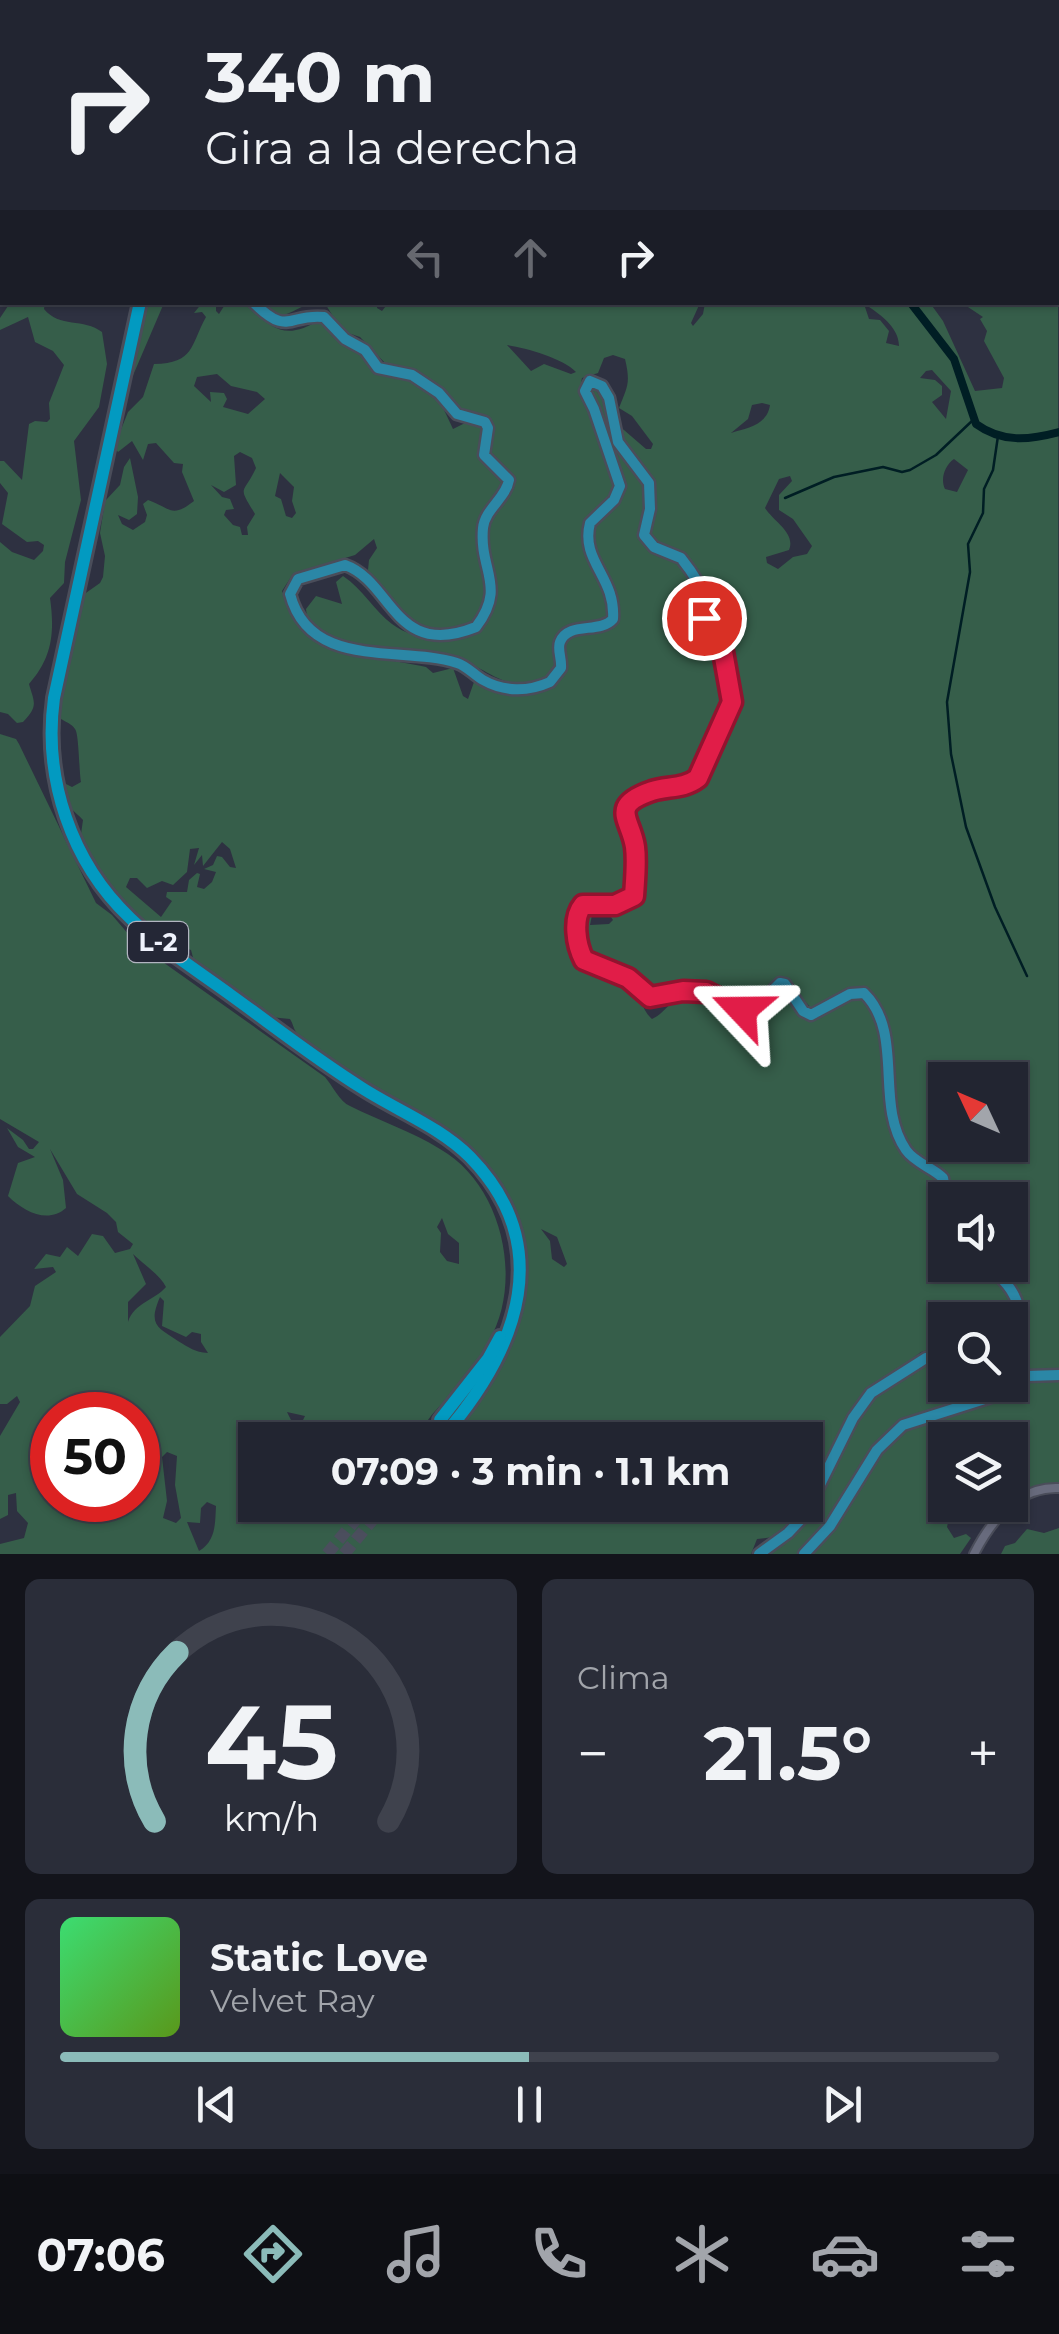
<!DOCTYPE html>
<html lang="es">
<head>
<meta charset="utf-8">
<style>
	:root { --surface:#222531; --page:#2a2d39; --text:#f1f3f6; --muted:#a2a5ab; --line:#3f424d; --accent:#8bbbb9 }
	body { margin:0; font-family:Montserrat,sans-serif; background:var(--page); color:var(--text); height:100vh; display:flex; flex-direction:column; font-size:38px; white-space:nowrap }
	* { box-sizing:border-box; margin:0 }
	p { font-size:32px; color:var(--muted) }
	.icon { flex:none; width:55px; height:55px; fill:none; stroke:currentColor; stroke-width:2; stroke-linecap:round; stroke-linejoin:round }
	.map { position:relative; height:1554px; overflow:hidden }
	.sheet { display:flex; flex-direction:column; gap:25px; padding:25px; background:#13141b; flex:1 }
	.sheet>* { flex:none }
	.banner { position:absolute; left:0px; top:0px; width:1060px; height:305px; box-shadow:0 2px 8px #0004,0 0 0 2px var(--line); background:#222531; color:var(--text); overflow:hidden }
	.needle { width:65px; rotate:314deg }
	.fabs { position:absolute; left:928px; top:1062px; display:grid; gap:20px }
	.fabs a { display:grid; place-items:center; width:100px; height:100px; border-radius:0px; background:var(--surface); box-shadow:0 2px 8px #0004,0 0 0 2px var(--line); font-size:50px }
	.speed { position:absolute; left:30px; top:1392px; display:flex; gap:20px; font-size:50px; font-weight:700; text-align:center }
	.speed>* { display:grid; place-content:center; width:130px; height:130px; border-radius:50%; background:var(--surface); box-shadow:0 2px 8px #0004,0 0 0 2px var(--line); line-height:1 }
	.speed .limit { border:15px solid #d22; background:#fff; color:#111 }
	.pin { position:absolute; display:grid; place-items:center; width:85px; height:85px; color:#fff; margin:-42px; border:5px solid #fff; border-radius:50%; box-shadow:0 2px 10px #0007 }
	.me { position:absolute; width:110px; margin:-55px; rotate:293deg; stroke-linejoin:round; filter:drop-shadow(0 0 8px #0008) }
	.turn { display:flex; align-items:center; gap:35px; height:210px; padding:0 40px; font-size:45px }
	.turn .icon { width:130px; height:130px; stroke-width:2.5 }
	.turn b { display:block; font-size:70px; line-height:85px }
	.lanes { display:flex; align-items:center; height:95px; padding:0 40px; background:#0003; justify-content:center; gap:50px; direction:ltr }
	.lanes .off { opacity:.35 }
	.big { font-size:75px; font-weight:700; line-height:1.1 }
	.sheet .tile { flex:1; display:flex; flex-direction:column; justify-content:center; gap:15px; min-width:0; padding:0 35px; border-radius:15px; background:var(--page) }
	.sheet .dial { align-items:center; gap:0 }
	.dial svg { height:260px; overflow:visible; fill:none; stroke:var(--line); stroke-width:7; stroke-linecap:round; text-anchor:middle }
	.dial text { fill:var(--text); stroke:none }
	.song { display:flex; align-items:center; gap:30px }
	.cover { width:120px; height:120px; border-radius:15px; background:linear-gradient(135deg,hsl(140 70% 55%),hsl(90 70% 35%)) }
	.played { height:10px; border-radius:5px; background:linear-gradient(90deg,var(--accent) 50%,var(--line) 50%) }
	.keys { display:flex; justify-content:space-around; direction:ltr }
	.heat { display:flex; justify-content:space-between; align-items:center; font-size:55px; direction:ltr }
	.sheet .tiles { flex:1; display:grid; gap:25px; grid-template-columns:1fr 1fr }
	.tile:last-child { grid-column:span 2 }
	.trip { position:absolute; left:238px; top:1422px; width:585px; height:100px; border-radius:0px; background:var(--surface); box-shadow:0 2px 8px #0004,0 0 0 2px var(--line); font-weight:700; line-height:100px; text-align:center }
	.menu { display:flex; height:160px; justify-content:space-around; align-items:center; background:#0e0f14; color:var(--muted) }
	.menu .icon { width:70px; height:70px }
	.menu .active { color:var(--accent) }
	.menu b { font-size:45px; color:var(--text) }
	.map>svg:first-child { display:block }
	.green { fill:#365e4a; fill-rule:evenodd }
	.lines { fill:none; stroke-linecap:round; stroke-linejoin:round }
	.stream { stroke:#001e24; stroke-width:2.5 }
	.river { stroke:#001e24; stroke-width:8 }
	.highway-tunnel { stroke:#4b4e5d; stroke-width:12; stroke-dasharray:12 6; stroke-linecap:butt }
	.minor-casing { stroke:#4a4d5a; stroke-width:12 }
	.major-casing { stroke:#4a4d5a; stroke-width:15 }
	.highway-casing { stroke:#4a4d5a; stroke-width:18 }
	.minor { stroke:#686b7d; stroke-width:8 }
	.major { stroke:#2b87a6; stroke-width:10 }
	.highway { stroke:#029ac1; stroke-width:12 }
	.route-casing { stroke:#92132f; stroke-width:25 }
	.route { stroke:#e11d48; stroke-width:18 }
	.labels { text-anchor:middle; stroke-width:10; stroke-linejoin:round; paint-order:stroke }
	.shield { fill:#242736; stroke:#b2b5c1; stroke-width:2.5 }
	.shield-label { font-size:25px; font-weight:bold; fill:#eff2fc }
</style>
</head>
<body>
<div class="map">
<svg width="1059" height="1554" viewBox="0 0 1059 1554">
	<rect width="100%" height="100%" fill="#2e3141"/>
	<g class="green">
		<path d="M 1058,285 L 1059,1369 L 1027,1372 L 1014,1382 L 1016,1384 L 1032,1378 L 1059,1378 L 1059,1485 L 1042,1486 L 1010,1503 L 1012,1485 L 1028,1468 L 1018,1460 L 1010,1464 L 1010,1440 L 945,1440 L 945,1505 L 952,1505 L 947,1527 L 954,1538 L 966,1534 L 971,1538 L 960,1554 L 766,1554 L 781,1540 L 781,1536 L 757,1539 L 751,1554 L 0,1554 L 0,1544 L 24,1538 L 28,1523 L 17,1511 L 16,1493 L 8,1495 L 8,1515 L 0,1519 L 0,1436 L 20,1402 L 17,1396 L 7,1404 L 0,1404 L 0,1337 L 30,1306 L 35,1286 L 56,1272 L 53,1267 L 34,1269 L 46,1254 L 60,1257 L 67,1247 L 78,1256 L 92,1234 L 103,1236 L 115,1253 L 130,1249 L 133,1244 L 118,1232 L 116,1222 L 107,1213 L 77,1194 L 50,1149 L 63,1180 L 66,1208 C 48,1224 24,1212 8,1196 L 18,1163 L 35,1157 L 18,1147 L 7,1128 L 23,1140 L 29,1149 L 33,1149 L 39,1142 L 0,1119 L 0,734 L 16,739 L 19,744 L 96,903 L 112,915 L 136,943 L 325,1077 C 332,1085 340,1102 350,1106 C 380,1121 411,1131 440,1149 C 502,1184 524,1280 489,1341 C 481,1356 471,1373 459,1386 C 449,1398 437,1407 428,1420 L 447,1437 C 488,1398 519,1347 524,1291 C 537,1151 426,1132 338,1065 C 326,1057 303,1045 296,1032 C 293,1028 293,1023 290,1019 L 270,1017 L 246,1002 L 195,965 L 191,950 L 183,947 L 176,949 L 156,934 L 151,922 C 119,916 95,868 80,841 L 83,820 C 73,809 56,801 64,783 L 72,787 L 81,782 C 79,772 79,733 75,729 C 72,724 66,722 61,719 L 58,707 L 83,595 L 100,583 L 103,577 L 105,556 L 100,533 L 105,501 L 120,485 L 124,467 L 130,458 L 138,497 L 137,514 L 129,520 L 118,515 L 122,524 L 133,530 L 145,522 L 147,515 L 143,504 L 148,500 C 171,508 171,519 194,501 L 182,472 L 183,464 L 174,463 L 156,443 L 148,444 L 143,460 L 132,441 L 118,452 L 114,447 L 128,412 L 143,397 L 154,364 C 195,363 190,346 206,317 L 202,312 L 194,313 L 202,303 L 216,303 L 216,311 L 219,314 L 226,303 L 248,303 C 273,332 287,340 321,319 L 332,336 L 361,351 L 378,373 L 404,376 L 438,397 L 453,429 L 467,422 L 484,426 C 478,461 484,456 506,480 L 480,527 L 483,566 L 491,591 L 474,625 L 436,631 L 398,614 L 368,570 L 369,560 L 377,548 L 374,539 L 355,555 L 293,574 L 282,591 C 308,657 367,654 426,667 L 433,673 L 453,668 L 463,696 L 468,699 L 474,682 L 514,694 L 550,686 C 565,666 557,651 571,636 C 583,631 599,637 610,628 C 633,608 592,560 591,538 C 591,524 607,515 613,505 L 608,504 C 550,539 615,571 610,618 C 597,630 574,626 558,634 L 554,643 L 558,664 L 544,682 C 497,690 495,670 457,660 C 421,651 309,660 306,609 L 316,596 L 342,604 L 336,582 L 343,576 C 363,589 374,611 392,624 C 409,637 432,639 450,636 C 458,634 466,635 473,632 C 515,615 481,556 488,526 C 490,512 505,499 514,489 C 516,470 498,468 488,456 L 491,424 L 483,415 L 461,411 L 445,394 L 414,374 L 386,364 L 360,337 L 342,331 L 326,305 L 318,303 L 377,303 L 377,308 L 382,311 L 389,302 L 700,303 L 691,323 L 693,326 L 703,314 L 705,303 L 930,303 L 943,321 L 975,391 L 1002,388 L 1004,378 L 984,341 L 987,331 L 980,319 L 983,317 L 962,303 L 1058,302 ZM 864,304 C 879,313 899,327 899,346 L 886,343 L 889,331 L 880,320 L 869,319 ZM 507,345 C 526,348 563,358 576,372 L 571,374 L 544,364 L 531,371 ZM 613,355 L 625,359 C 631,384 627,387 619,408 L 632,416 L 653,444 L 651,449 L 646,449 L 617,424 L 627,449 L 654,480 L 649,534 C 662,552 685,553 699,573 C 704,581 703,587 704,596 C 705,615 716,624 728,635 L 735,700 L 703,785 C 683,798 656,791 636,805 C 626,825 647,868 639,897 L 626,905 L 605,908 L 613,920 L 609,924 L 590,925 L 593,910 L 586,911 C 571,955 591,955 623,972 C 635,978 643,989 657,989 C 672,990 689,983 704,987 C 718,991 732,1007 747,1005 C 763,1003 768,982 785,979 L 812,1009 L 852,988 L 865,989 C 907,1029 880,1093 905,1140 C 911,1152 925,1157 935,1166 L 933,1171 C 880,1165 890,1080 884,1044 C 881,1027 872,1007 861,995 L 852,996 L 811,1020 C 794,1013 797,993 781,986 L 755,1012 L 744,1015 C 722,1010 701,983 677,999 C 667,1005 663,1014 652,1019 C 641,1010 641,993 629,983 C 614,970 590,976 575,959 L 571,917 L 574,904 L 586,897 L 617,901 L 631,892 L 632,849 L 618,822 L 619,810 L 638,790 L 660,783 L 682,783 L 694,776 L 728,703 L 718,646 L 698,617 L 695,583 L 678,561 L 652,550 L 640,538 L 646,513 L 645,483 L 619,450 L 601,397 L 592,386 L 590,391 L 598,407 L 610,455 L 610,459 L 605,459 C 599,444 578,390 582,378 L 598,373 L 604,358 ZM 932,370 L 951,391 L 946,419 L 932,402 L 942,395 L 942,386 L 935,380 L 920,378 L 926,371 ZM 217,374 L 231,386 L 257,392 L 265,399 L 248,414 L 223,407 L 227,399 L 224,393 L 210,392 L 211,402 L 194,386 L 197,377 ZM 762,403 L 770,405 C 767,425 748,428 731,433 L 748,419 L 752,405 ZM 240,452 L 252,458 L 256,468 C 243,496 237,484 255,514 L 247,527 L 248,535 L 242,535 L 240,527 L 233,525 L 224,515 L 226,510 L 234,509 L 230,499 L 222,497 L 211,485 L 224,492 L 236,485 L 234,456 ZM 954,459 L 968,470 L 957,492 L 945,489 C 940,479 945,465 954,459 ZM 280,473 L 294,487 L 292,501 L 296,513 L 292,518 L 286,516 L 281,499 L 275,496 ZM 790,476 L 792,481 L 779,495 L 779,510 L 793,519 L 812,546 L 807,554 L 793,557 L 778,569 L 767,563 L 766,557 L 789,550 C 796,533 774,522 765,508 L 779,479 ZM 222,842 L 230,849 L 236,868 L 230,867 L 222,857 L 217,856 L 213,865 L 204,869 L 216,872 L 212,882 L 204,889 L 197,887 L 200,874 L 197,873 L 189,880 L 187,892 L 167,892 L 166,897 L 172,901 L 161,917 L 126,887 L 130,878 L 137,878 L 147,888 L 162,881 L 173,885 L 187,872 L 190,849 L 199,848 L 194,865 L 202,855 L 203,866 ZM 945,1080 L 1010,1080 L 1010,1145 L 945,1145 ZM 945,1200 L 1010,1200 L 1010,1265 L 945,1265 ZM 442,1218 L 448,1234 L 459,1243 L 459,1264 L 447,1261 L 440,1252 L 441,1233 L 437,1227 ZM 541,1229 L 557,1237 L 567,1264 L 564,1267 L 552,1259 L 550,1241 ZM 133,1254 C 143,1264 160,1275 166,1287 C 155,1300 134,1303 128,1322 L 128,1302 L 146,1284 ZM 160,1297 L 164,1301 L 162,1326 L 186,1337 L 192,1332 L 201,1334 L 201,1342 L 208,1353 C 194,1352 190,1348 178,1341 C 157,1327 148,1325 160,1297 ZM 1009,1319 L 1017,1324 L 1010,1337 L 1010,1385 L 945,1385 L 945,1360 L 928,1361 L 872,1399 L 858,1419 L 818,1499 L 813,1502 L 846,1426 L 866,1395 L 921,1352 L 931,1349 L 945,1353 L 945,1320 ZM 287,1412 L 305,1416 L 301,1424 L 312,1427 L 309,1435 L 313,1440 L 418,1440 L 407,1432 L 410,1427 L 431,1440 L 805,1440 L 805,1505 L 255,1505 L 255,1440 L 308,1440 L 293,1424 ZM 52,1415 L 138,1415 L 138,1458 L 142,1457 C 145,1466 138,1488 138,1500 L 52,1500 ZM 167,1452 L 177,1456 L 175,1485 L 181,1518 L 176,1523 L 163,1518 L 167,1501 L 162,1457 ZM 207,1502 L 216,1506 C 215,1524 216,1541 199,1551 L 187,1522 L 200,1523 L 201,1508 Z"/>
		<path d="M 10,303 L 45,303 L 44,309 C 59,328 84,318 102,332 L 107,364 L 99,407 L 74,441 L 81,500 L 65,562 L 64,583 L 50,598 C 55,633 52,658 29,684 C 34,702 39,706 23,722 L 17,723 L 8,714 L 0,712 L 0,542 L 12,552 L 34,560 L 43,551 L 44,545 L 38,541 L 27,542 L 2,524 L 8,493 L 0,483 L 0,461 L 4,461 L 22,480 L 29,424 L 35,421 L 47,422 L 50,419 L 49,403 L 64,365 L 53,351 L 35,342 L 28,317 L 0,330 L 0,318 Z"/>
		<polygon points="143,303 164,303 131,380 129,378"/>
		<path d="M 258,303 L 314,303 C 287,309 285,327 258,303 Z"/>
		<polygon points="1059,1528 1059,1554 1001,1554 1005,1546 1015,1543 1027,1529 1044,1533"/>
	</g>
	<g class="lines">
		<g class="stream">
			<polyline points="998,436 993,470 984,489 983,513 968,544 970,572 947,702 951,754 966,827 995,907 1027,976"/>
			<polyline points="785,498 834,477 883,467 902,472 910,470 936,455 973,420"/>
		</g>
		<g class="river">
			<polyline points="698,0 698,2"/>
			<path d="M 910,302 L 954,359 L 976,424 C 1002,443 1029,440 1059,432"/>
		</g>
		<g class="highway-tunnel">
			<polyline points="423,1440 440,1420"/>
			<polyline points="327,1554 368,1505"/>
			<polyline points="344,1554 385,1505"/>
		</g>
		<defs>
			<g id="minor">
				<polyline points="684,0 685,2"/>
				<polyline points="40,2 42,0"/>
				<polyline points="709,2 709,0"/>
				<polyline points="865,2 866,0"/>
				<polyline points="0,79 2,74"/>
				<polyline points="0,199 2,194"/>
				<polyline points="0,223 2,219"/>
				<polyline points="0,273 2,269"/>
				<polyline points="1058,282 1059,283"/>
				<path d="M 974,1554 C 991,1521 1018,1486 1059,1488"/>
			</g>
			<g id="major">
				<polyline points="92,2 94,0"/>
				<polyline points="102,2 104,0"/>
				<polyline points="429,2 431,0"/>
				<polyline points="0,160 2,155"/>
				<polyline points="0,176 2,171"/>
				<path d="M 253,302 C 289,338 288,313 324,317 L 345,339 L 365,350 L 378,368 L 412,375 L 439,393 L 457,414 L 485,422 L 488,428 L 484,455 L 509,480 C 506,498 485,509 483,528 C 479,571 507,586 476,627 C 394,660 393,582 345,565 L 298,579 L 290,594 C 310,671 402,645 457,663 C 467,666 474,675 483,680 C 504,692 528,692 550,682 L 561,668 C 562,659 557,649 560,642 C 568,621 600,634 613,619 C 616,577 580,561 590,523 L 614,500 L 620,486 L 594,409 L 585,391 L 590,381 L 602,386 L 609,398 L 618,442 L 649,483 L 650,509 L 644,535 L 654,547 L 681,558 L 690,570 L 699,584 L 702,614 L 723,646 L 732,702 L 698,779 C 682,790 662,786 645,794 C 610,809 631,823 635,847 C 637,862 635,880 634,895 C 615,914 596,895 582,905 C 575,911 576,919 577,927 C 581,973 592,960 626,977 C 635,981 642,991 650,997 L 683,991 L 706,992 L 742,1010 L 758,1005 L 780,983 L 785,984 L 803,1011 L 811,1015 L 850,994 L 864,993 C 905,1033 874,1104 906,1150 C 915,1163 932,1167 943,1178 L 947,1200"/>
				<path d="M 986,1265 C 1002,1278 1015,1289 1019,1310 L 1010,1324"/>
				<polyline points="759,1554 788,1533 805,1515 853,1418 871,1393 926,1358 945,1356"/>
				<polyline points="804,1554 830,1526 877,1450 903,1425 991,1397 1027,1376 1059,1375"/>
			</g>
			<g id="highway">
				<polyline points="260,2 261,0"/>
				<path d="M 140,302 L 54,698 C 43,778 71,862 130,918 C 161,948 198,971 232,996 C 275,1027 317,1060 362,1088 C 398,1111 440,1127 470,1157 C 556,1245 518,1346 450,1428"/>
				<polyline points="440,1420 488,1359 500,1337"/>
			</g>
		</defs>
		<use href="#minor" class="minor-casing"/>
		<use href="#major" class="major-casing"/>
		<use href="#highway" class="highway-casing"/>
		<use href="#minor" class="minor"/>
		<use href="#major" class="major"/>
		<use href="#highway" class="highway"/>
	</g>
	<g class="lines">
		<defs>
			<path id="route" d="M 704,618 L 722,646 L 732,702 L 698,778 C 684,789 668,786 652,791 C 608,806 631,819 635,847 C 637,862 635,880 634,896 L 615,905 L 583,905 C 572,918 576,945 584,960 L 628,978 L 650,997 L 683,991 L 706,992 L 742,1010"/>
		</defs>
		<use href="#route" class="route-casing"/>
		<use href="#route" class="route"/>
	</g>
	<g class="labels">
		<rect class="shield" x="128" y="922" width="60" height="40" rx="8"/>
		<g class="shield-label">
			<text x="158" y="951">L-2</text>
		</g>
	</g>
</svg>
<div class="fabs">
<a><svg class="needle" viewBox="-14 -14 28 28"><path d="M0-13l5 13h-10z" fill="#e53935"/><path d="M0 13l5-13h-10z" fill="#a2a5ab"/></svg></a>
<a><svg class="icon" aria-label="sound" viewBox="0 0 24 24"><path d="M4 9h4l5-4v14l-5-4H4zM17 9q2 3 0 6"/></svg></a>
<a><svg class="icon" aria-label="search" viewBox="0 0 24 24"><circle cx="10" cy="10" r="6"/><path d="M15 15l6 6"/></svg></a>
<a><svg class="icon" aria-label="layers" viewBox="0 0 24 24"><path d="M12 4l9 5-9 5-9-5zM3 14l9 5 9-5"/></svg></a>
</div>
<div class="speed"><div class="limit">50</div></div>
<div class="pin" style="left:704px;top:618px;background:#d93025"><svg class="icon" aria-label="arrive" viewBox="0 0 24 24"><path d="M6 21V4h12l-3 4 3 4H6"/></svg></div>
<svg class="me" style="left:742px;top:1010px" viewBox="-20 -20 40 40"><path d="M0-17L14 15 0 8-14 15z" fill="#e11d48" stroke="#fff" stroke-width="4"/></svg>
<div class="trip">07:09 · 3 min · 1.1 km</div>
<div class="banner">
<div class="turn"><svg class="icon" aria-label="right" viewBox="0 0 24 24"><path d="M7 20v-9h11M14 6l5 5-5 5"/></svg><div><b>340 m</b>Gira a la derecha</div></div>
<div class="lanes"><svg class="icon off" aria-label="left" viewBox="0 0 24 24"><path d="M17 20v-9H6M10 6l-5 5 5 5"/></svg><svg class="icon off" aria-label="ahead" viewBox="0 0 24 24"><path d="M12 20V5M6 11l6-6 6 6"/></svg><svg class="icon" aria-label="right" viewBox="0 0 24 24"><path d="M7 20v-9h11M14 6l5 5-5 5"/></svg></div>
</div>
</div>
<section class="sheet">
<div class="tiles">
<div class="tile dial"><svg viewBox="0 0 100 80">
<path d="M14 69A42 42 0 1 1 86 69"/>
<path d="M14 69A42 42 0 0 1 21 17" stroke="#8bbbb9"/>
<text x="50" y="56" font-size="32" font-weight="700">45</text>
<text x="50" y="72" font-size="11">km/h</text>
</svg></div>
<div class="tile"><p>Clima</p>
<div class="heat"><a>−</a><b class="big">21.5°</b><a>+</a></div>
</div>
<div class="tile">
<div class="song"><i class="cover"></i><div><b>Static Love</b><p>Velvet Ray</p></div></div>
<div class="played"></div>
<div class="keys"><svg class="icon" aria-label="previous" viewBox="0 0 24 24"><path d="M18 5L8 12l10 7zM5 5v14"/></svg><svg class="icon" aria-label="pause" viewBox="0 0 24 24"><path d="M8 5v14M16 5v14"/></svg><svg class="icon" aria-label="next" viewBox="0 0 24 24"><path d="M6 5l10 7-10 7zM19 5v14"/></svg></div>
</div>
</div>
</section>
<nav class="menu">
<b>07:06</b>
<svg class="icon active" aria-label="directions" viewBox="0 0 24 24"><path d="M12 3l9 9-9 9-9-9zM9 14v-3h6M13 9l2 2-2 2"/></svg>
<svg class="icon" aria-label="music" viewBox="0 0 24 24"><path d="M9 18V5l10-2v13"/><circle cx="6" cy="18" r="3"/><circle cx="16" cy="16" r="3"/></svg>
<svg class="icon" aria-label="phone" viewBox="0 0 24 24"><path d="M5 4h4l2 5-3 2q2 4 5 5l2-3 5 2v4C11 20 4 13 5 4z"/></svg>
<svg class="icon" aria-label="climate" viewBox="0 0 24 24"><path d="M12 3v18M4 7l16 10M4 17L20 7"/></svg>
<svg class="icon" aria-label="car" viewBox="0 0 24 24"><path d="M5 17H2v-5l4-1 3-4h7l3 4 3 1v5h-3M9 17h6M6 11h13"/><circle cx="7" cy="17" r="2"/><circle cx="17" cy="17" r="2"/></svg>
<svg class="icon" aria-label="filters" viewBox="0 0 24 24"><path d="M4 7h16M4 17h16"/><circle cx="9" cy="7" r="2"/><circle cx="15" cy="17" r="2"/></svg>
</nav>
</body>
</html>
